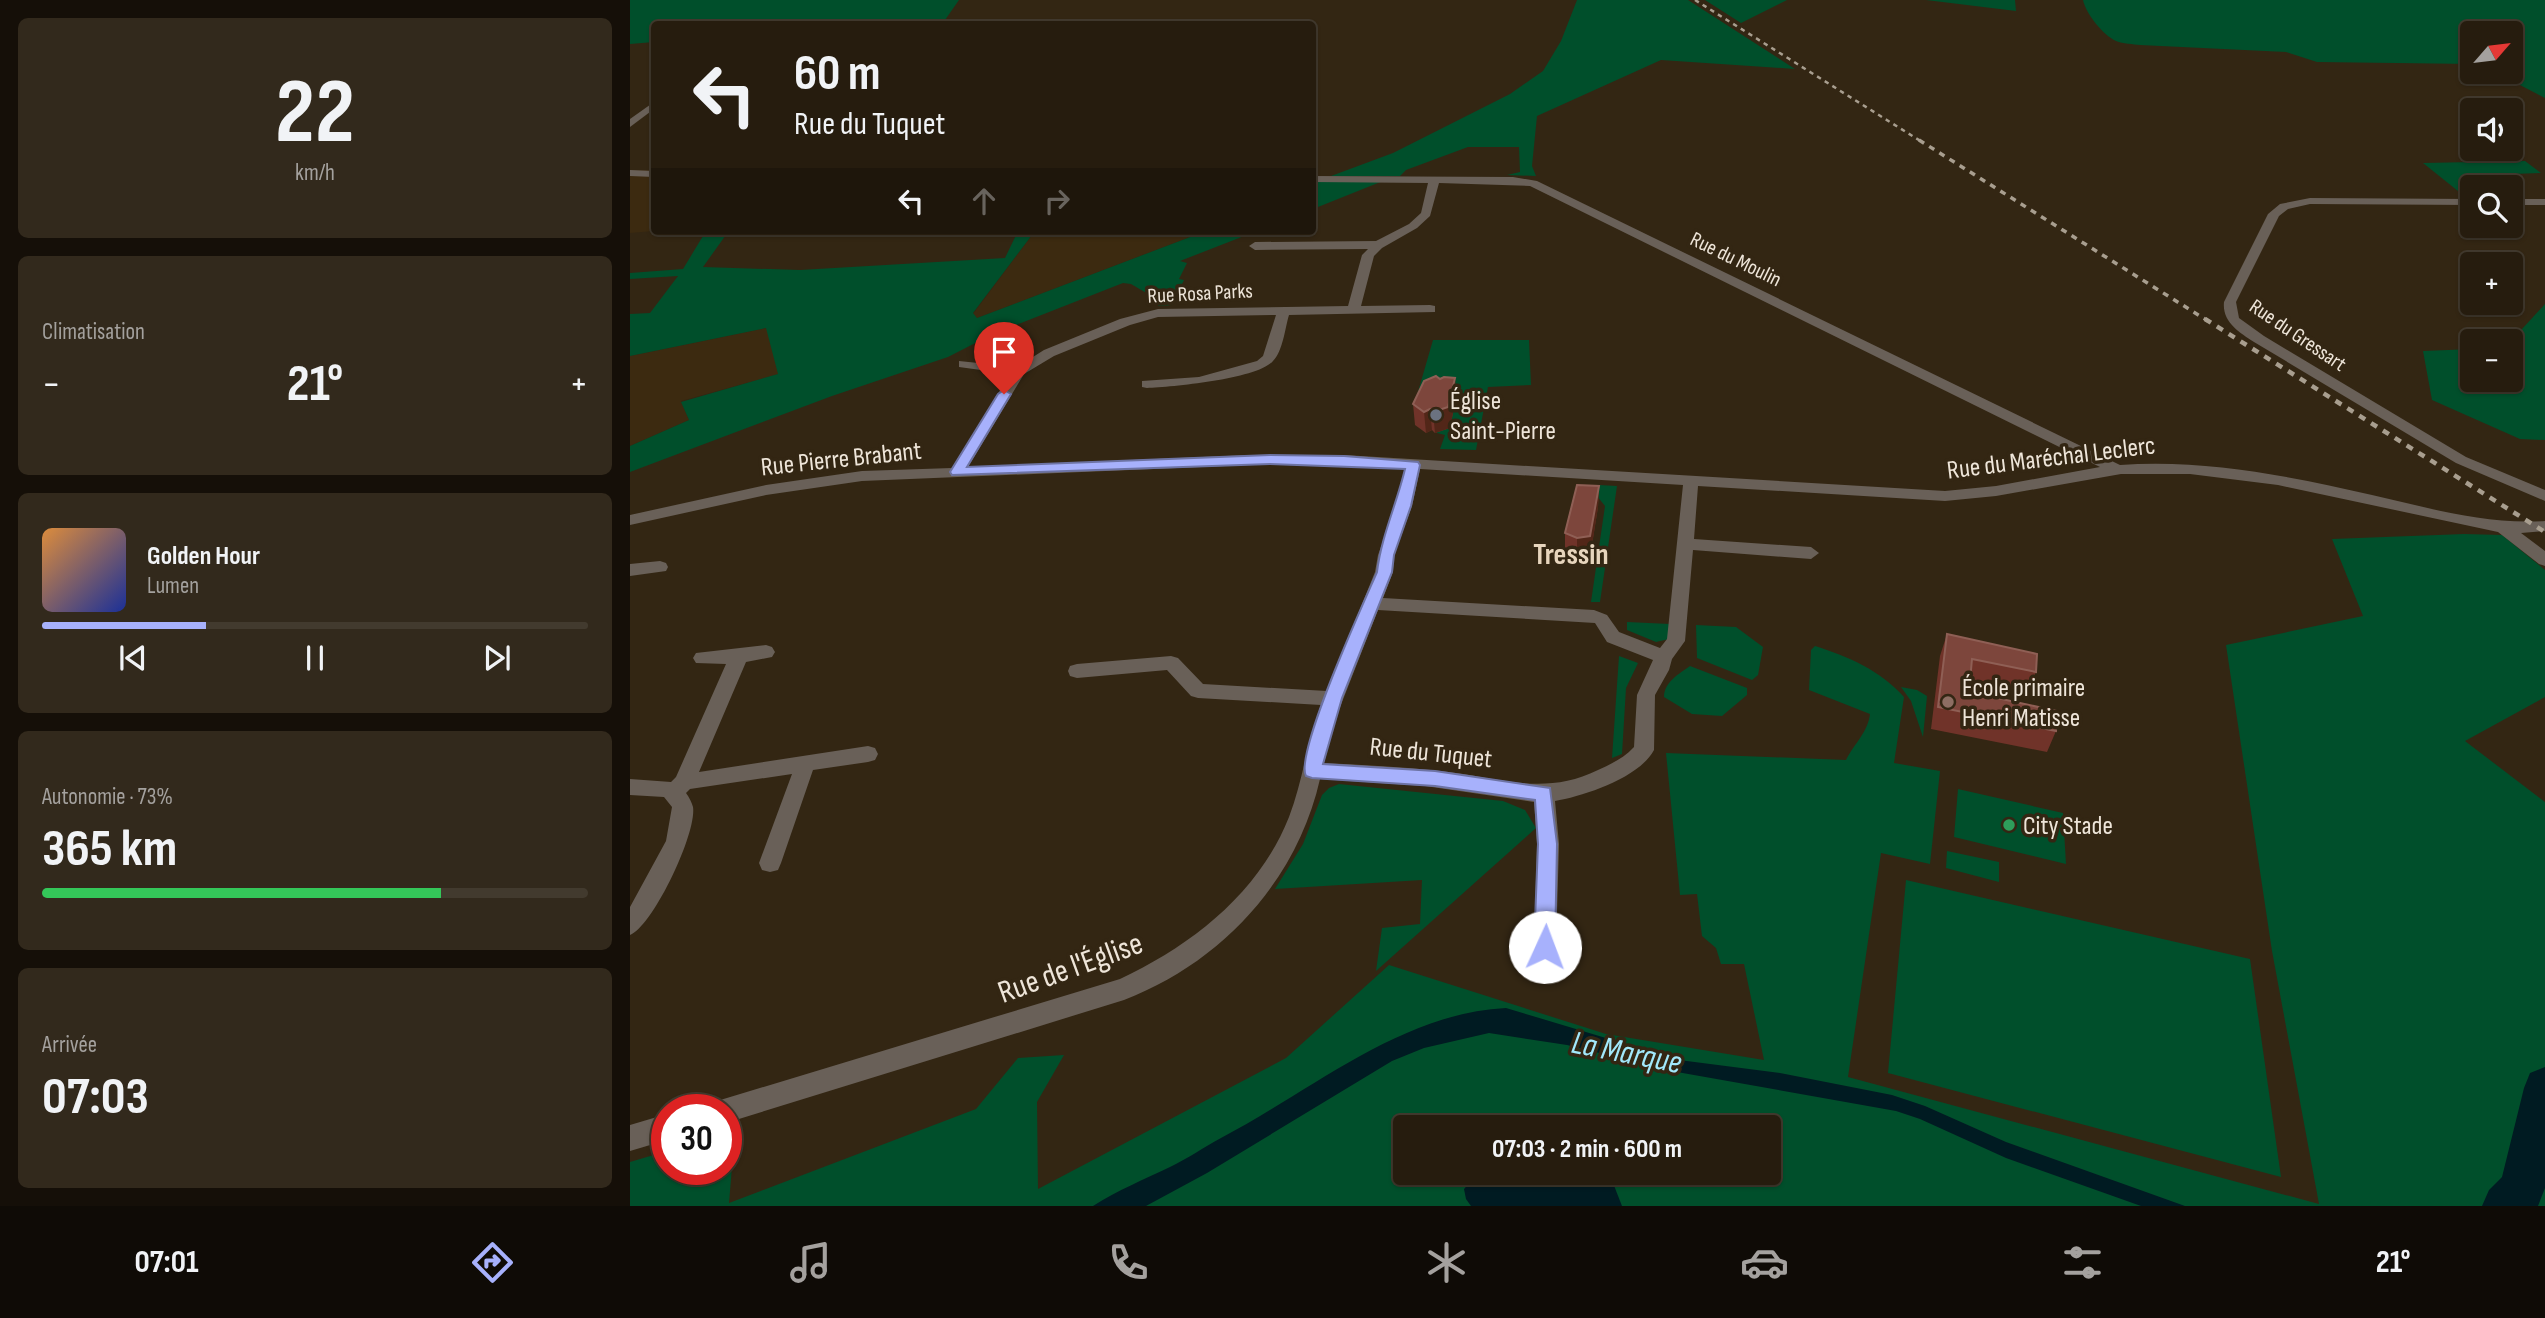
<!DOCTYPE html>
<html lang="fr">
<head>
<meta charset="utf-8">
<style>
	:root { --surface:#261c0e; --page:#32291c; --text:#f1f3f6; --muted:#a4a19e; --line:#423a2e; --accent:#a7b1fc }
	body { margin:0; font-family:"Sofia Sans Condensed",sans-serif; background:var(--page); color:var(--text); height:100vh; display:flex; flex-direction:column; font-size:26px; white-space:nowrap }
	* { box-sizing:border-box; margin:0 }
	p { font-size:23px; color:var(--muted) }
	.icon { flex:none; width:38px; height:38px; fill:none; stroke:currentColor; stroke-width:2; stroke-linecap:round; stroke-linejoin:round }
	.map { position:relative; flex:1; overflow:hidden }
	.panel { display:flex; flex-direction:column; gap:18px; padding:18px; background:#150f08; width:630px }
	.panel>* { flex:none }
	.hud { position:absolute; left:21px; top:21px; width:665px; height:214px; border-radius:7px; box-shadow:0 2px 5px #0004,0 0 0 2px var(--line); background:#261c0e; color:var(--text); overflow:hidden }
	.needle { width:46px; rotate:62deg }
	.controls { position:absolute; left:1830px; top:21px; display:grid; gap:14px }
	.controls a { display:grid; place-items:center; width:63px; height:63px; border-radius:7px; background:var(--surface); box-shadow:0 2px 5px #0004,0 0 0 2px var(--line); font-size:35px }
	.speed { position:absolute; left:21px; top:1094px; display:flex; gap:14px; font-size:35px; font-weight:700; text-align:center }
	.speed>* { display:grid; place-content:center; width:91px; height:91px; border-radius:50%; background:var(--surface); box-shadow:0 2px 5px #0004,0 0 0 2px var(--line); line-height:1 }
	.speed .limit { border:10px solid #d22; background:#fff; color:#111 }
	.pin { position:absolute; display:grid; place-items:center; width:60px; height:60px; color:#fff; margin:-72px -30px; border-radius:50% 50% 50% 0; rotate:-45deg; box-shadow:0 0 7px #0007 }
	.pin .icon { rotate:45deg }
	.me { position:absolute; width:77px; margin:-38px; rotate:2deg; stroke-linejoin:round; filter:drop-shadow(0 0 5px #0008) }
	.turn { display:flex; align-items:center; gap:24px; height:147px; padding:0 28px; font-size:32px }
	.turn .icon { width:91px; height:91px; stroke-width:2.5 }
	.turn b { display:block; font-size:49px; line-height:60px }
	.lanes { display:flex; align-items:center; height:66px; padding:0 28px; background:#0003; justify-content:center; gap:35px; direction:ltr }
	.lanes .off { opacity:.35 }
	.big { font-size:52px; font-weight:700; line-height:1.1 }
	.panel .tile { flex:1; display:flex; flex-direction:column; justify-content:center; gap:10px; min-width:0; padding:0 24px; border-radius:10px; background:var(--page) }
	.panel .dial { align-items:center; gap:0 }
	.dial b { font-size:91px; line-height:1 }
	.song { display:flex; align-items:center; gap:21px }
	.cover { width:84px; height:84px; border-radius:10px; background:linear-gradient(135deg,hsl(30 70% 55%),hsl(230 70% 35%)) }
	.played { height:7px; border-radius:4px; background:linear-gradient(90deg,var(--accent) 30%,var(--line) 30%) }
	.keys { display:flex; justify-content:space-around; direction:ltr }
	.heat { display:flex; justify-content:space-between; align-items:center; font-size:38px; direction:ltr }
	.charge { height:10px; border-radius:5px; background:linear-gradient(90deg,#34c759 73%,var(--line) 0) }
	.trip { position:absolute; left:763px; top:1115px; width:388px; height:70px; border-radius:7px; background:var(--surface); box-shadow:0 2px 5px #0004,0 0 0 2px var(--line); font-weight:700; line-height:70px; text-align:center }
	.menu { display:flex; height:112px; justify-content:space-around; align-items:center; background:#0f0b06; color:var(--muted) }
	.menu .icon { width:49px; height:49px }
	.menu .selected { color:var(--accent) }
	.menu b { font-size:32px; color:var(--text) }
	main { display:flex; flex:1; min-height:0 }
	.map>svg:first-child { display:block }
	.built { fill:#3c2a10 }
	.green { fill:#004f2b; fill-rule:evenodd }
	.water { fill:#001b22 }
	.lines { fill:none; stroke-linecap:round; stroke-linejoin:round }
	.river { fill:#001b22; fill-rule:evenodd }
	.minor { fill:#696058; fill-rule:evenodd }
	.rail-far2 { stroke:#a89e8f; stroke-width:2.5; stroke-dasharray:4.5 4.5; stroke-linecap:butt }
	.rail-far1 { stroke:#a89e8f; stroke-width:3.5; stroke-dasharray:6 6; stroke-linecap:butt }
	.rail { stroke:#a89e8f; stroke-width:4.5; stroke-dasharray:7 7; stroke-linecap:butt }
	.wall { fill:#703329 }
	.shaded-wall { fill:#522618 }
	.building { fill:#7d463c; stroke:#8f5f55; stroke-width:2 }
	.route { fill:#a7b1fc; stroke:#6d73a4; stroke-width:2 }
	.worship-dot { fill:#6b7280; stroke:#332613; stroke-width:2.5 }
	.education-dot { fill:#8d6e63; stroke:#332613; stroke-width:2.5 }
	.leisure-dot { fill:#2e9e5b; stroke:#332613; stroke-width:2.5 }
	.labels { text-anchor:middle; stroke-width:7; stroke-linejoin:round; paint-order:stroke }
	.far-street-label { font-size:21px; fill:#eee5d9; stroke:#332613 }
	.poi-label { font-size:26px; fill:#eee5d9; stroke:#332613; text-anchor:start }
	.street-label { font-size:26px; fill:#eee5d9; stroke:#332613 }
	.quarter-label { font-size:30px; font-weight:bold; fill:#e7d5bd; stroke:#332613 }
	.near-street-label { font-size:32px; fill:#eee5d9; stroke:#332613 }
	.near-water-label { font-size:33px; font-style:italic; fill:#a2e8fb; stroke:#332613 }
</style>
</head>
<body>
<main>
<section class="panel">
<div class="tile dial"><b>22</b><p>km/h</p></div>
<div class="tile"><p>Climatisation</p>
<div class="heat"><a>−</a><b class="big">21°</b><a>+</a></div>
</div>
<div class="tile">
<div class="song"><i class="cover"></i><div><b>Golden Hour</b><p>Lumen</p></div></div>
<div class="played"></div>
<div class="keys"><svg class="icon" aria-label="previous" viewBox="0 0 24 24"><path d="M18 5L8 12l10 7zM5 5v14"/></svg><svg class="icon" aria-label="pause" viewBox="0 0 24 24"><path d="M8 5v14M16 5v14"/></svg><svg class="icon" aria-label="next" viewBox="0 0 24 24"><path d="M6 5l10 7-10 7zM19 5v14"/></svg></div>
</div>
<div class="tile"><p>Autonomie · 73%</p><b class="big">365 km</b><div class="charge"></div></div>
<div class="tile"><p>Arrivée</p><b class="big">07:03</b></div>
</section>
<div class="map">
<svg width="1915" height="1206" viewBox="0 0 1915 1206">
	<rect width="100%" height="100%" fill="#332613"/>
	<g class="built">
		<polygon points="0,170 24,170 24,231 0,233"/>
		<polygon points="405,231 576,231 347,318 343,314"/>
		<polygon points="137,328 149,374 51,401 59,420 0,446 0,356"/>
	</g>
	<g class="green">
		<polygon points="0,0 329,0 315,20 307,24 24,24 24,42 0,44"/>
		<polygon points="947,0 1058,0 1165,69 1031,60 907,116 902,166 906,176 877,175 890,172 889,147 838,147 776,170 770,176 701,176 763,153 880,94 913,71 931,41"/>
		<polygon points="1075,0 1157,0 1111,23"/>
		<polygon points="1296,0 1385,0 1386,11"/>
		<path d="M 1453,0 L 1915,0 L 1915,98 L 1865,72 L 1881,72 L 1881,33 L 1843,33 L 1843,64 L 1687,62 L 1656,52 L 1510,45 C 1503,44 1493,44 1486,41 C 1473,35 1456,14 1453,0 Z"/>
		<polygon points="1895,161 1911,173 1851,175 1865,187 1843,187 1843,199 1838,199 1793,163"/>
		<polygon points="753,181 683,209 683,185 688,182"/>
		<polygon points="76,231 136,231 98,232 73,267 170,270 375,258 388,231 405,231 343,313 347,318 576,231 627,231 550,261 557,263 549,279 554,280 542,305 528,306 530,301 501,284 493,283 363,334 318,357 202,396 0,472 0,446 59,420 51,402 148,374 136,328 0,356 0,314 20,313 48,276 0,279 0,273 53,269"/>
		<polygon points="1915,304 1915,440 1890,439 1802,400 1793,351 1843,349 1843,380 1881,380 1881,341"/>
		<polygon points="803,340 899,340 901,385 858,387 846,450 810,449 815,435 807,433 807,428 819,429 826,398 785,402"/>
		<polygon points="969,485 987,486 970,602 961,602 975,506 967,496"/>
		<path d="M 1834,534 L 1872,535 L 1915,570 L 1915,697 L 1835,741 L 1915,802 L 1915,1206 L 0,1206 L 0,1162 L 37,1151 L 37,1169 L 96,1169 L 96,1134 L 105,1132 L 99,1203 L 346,1109 L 388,1058 L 434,1055 L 407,1102 L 408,1189 L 656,1058 L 759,965 L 976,1034 L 1134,1060 L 1114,964 L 1091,964 L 1086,948 L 1072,936 L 1067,894 L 1050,895 L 1036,753 L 1216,760 C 1224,744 1238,732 1240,714 L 1179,690 L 1181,650 L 1185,646 C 1219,657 1250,670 1274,697 L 1264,763 L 1310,771 L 1300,864 L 1251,853 L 1218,1077 L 1689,1204 L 1642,951 L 1596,645 L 1733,616 L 1702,539 ZM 775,1127 L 1139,1127 L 1139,1172 L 775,1172 Z"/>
		<polygon points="997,622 1040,624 1039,639 1026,642 997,630"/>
		<polygon points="1066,625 1106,627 1133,647 1128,675 1122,680 1067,658"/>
		<polygon points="989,656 1008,663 996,688 992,754 982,758"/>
		<path d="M 1060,666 L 1117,688 L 1117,695 L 1092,716 L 1062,714 L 1034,697 C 1034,682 1049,674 1060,666 Z"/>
		<polygon points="1271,687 1287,690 1297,696 1293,737 1281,701"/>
		<polygon points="709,784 873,801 895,810 906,828 746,971 752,928 790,924 792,880 645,889 673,844 692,795 699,788"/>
		<polygon points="1328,789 1433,813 1436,864 1324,837"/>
		<polygon points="1317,851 1369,862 1369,882 1316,868"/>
		<polygon points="1276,880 1620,959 1651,1177 1258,1073"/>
	</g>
	<g class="water">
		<path d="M 876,1008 L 1049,1060 L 1150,1073 L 1262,1095 L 1295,1106 L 1376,1142 L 1555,1206 L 1511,1206 L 1376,1158 L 1290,1119 L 1266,1111 L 1047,1072 L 937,1045 L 859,1033 L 794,1048 L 762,1061 L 577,1173 L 516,1206 L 463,1206 C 488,1190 513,1180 540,1167 C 557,1159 574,1147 591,1138 C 681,1091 771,1013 876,1008 Z"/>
		<polygon points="860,1173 967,1173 983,1183 992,1206 841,1206 836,1199 834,1189 845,1177"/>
	</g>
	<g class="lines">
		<polygon class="river" points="1915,1067 1915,1188 1908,1206 1852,1206 1859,1190 1872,1177 1894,1088 1900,1073"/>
		<g class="minor">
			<polygon points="24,102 24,109 0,127 0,119"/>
			<polygon points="0,170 24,171 24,177 0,176"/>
			<path d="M 682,176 L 883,177 L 907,181 L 1490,465 C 1575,459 1659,476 1742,495 C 1799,508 1856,525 1915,521 L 1915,531 L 1891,533 L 1915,551 L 1915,566 L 1909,564 L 1868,532 L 1648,485 L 1560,474 L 1491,474 L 1366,496 L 1315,501 L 1068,486 L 1064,539 L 1181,547 L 1189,553 L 1181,559 L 1063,550 L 1055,641 L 1042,659 L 1039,670 L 1025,695 L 1024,750 C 1009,778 954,796 925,801 L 929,844 L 926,947 L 923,954 L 915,957 L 907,954 L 904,947 L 907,844 L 904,802 L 795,786 L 690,779 C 667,881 591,963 494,1000 L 96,1123 L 96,1110 L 84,1110 L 87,1101 L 490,979 C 562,945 629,893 659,817 C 673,781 677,741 691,705 L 568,698 L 561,696 L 537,670 L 447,678 L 440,676 L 438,671 L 440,666 L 447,664 L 541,656 L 548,658 L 573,684 L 697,691 L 745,572 L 748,555 L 766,506 L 775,468 L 714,465 L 619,465 L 232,481 L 136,495 L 0,525 L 0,515 L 136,485 L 232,471 L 322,468 L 380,374 L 329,367 L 329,361 L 387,367 L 414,350 L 490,319 L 528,309 L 718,306 L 732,255 L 738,249 L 625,250 L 619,246 L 625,242 L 746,241 L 779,224 L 791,213 L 798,183 L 682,182 ZM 809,183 L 900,186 L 1470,467 L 1366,486 L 1315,491 L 714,455 L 619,455 L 338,467 L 394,374 L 424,356 L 500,325 L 528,317 L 646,315 L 633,356 L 627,361 L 569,377 L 512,381 L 512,387 L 517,388 C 542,387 628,379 643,361 C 653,351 655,328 659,315 L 805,312 L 805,306 L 800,305 L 731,306 L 744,256 L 752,248 L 787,228 L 800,216 ZM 790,469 L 1053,485 L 1037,639 L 1030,648 L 989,632 L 977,615 L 964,610 L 753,598 L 763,572 L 764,555 L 782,506 ZM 748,610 L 965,623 L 977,642 L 1023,660 L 1007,695 L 1004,747 C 994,758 981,764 968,770 C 913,797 868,777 811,771 C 772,767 733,765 694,763 L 705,720 Z"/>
			<path d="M 1680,198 L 1843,199 L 1843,205 L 1680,204 L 1658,209 L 1649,216 L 1606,302 L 1609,318 L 1634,336 L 1836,457 L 1915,490 L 1915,501 L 1826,463 L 1624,342 C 1609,332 1592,322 1594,302 L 1638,214 L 1650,204 Z"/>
			<rect x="1881" y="199" width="34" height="6"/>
			<polygon points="30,561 36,563 38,567 36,571 0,576 0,564"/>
			<path d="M 136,645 L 142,647 L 145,652 L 142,657 L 116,662 L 69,772 L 238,746 L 245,748 L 248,754 L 245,760 L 238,762 L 183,770 L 151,863 L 148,870 L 140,872 L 132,870 L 129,863 L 162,774 L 60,789 L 56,793 C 59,797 62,803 63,807 C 67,833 23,926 0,935 L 0,907 L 36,841 L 42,807 L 34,797 L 0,795 L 0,779 L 41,782 L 46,777 L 96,664 L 66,663 L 63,658 L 66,653 Z"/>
			<polygon points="37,1114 37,1140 0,1151 0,1125"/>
		</g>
		<polyline class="rail-far2" points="1065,0 1292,142"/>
		<polyline class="rail-far1" points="1289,140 1578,321"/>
		<polyline class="rail" points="1575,319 1915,532"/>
	</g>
	<g class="wall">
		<polygon points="825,378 826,398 820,428 805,433 802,430 796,433 785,425 783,404"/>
		<polygon points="969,486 968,507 960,557 947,560 935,555 935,533"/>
		<polygon points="1317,634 1406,672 1397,694 1340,682 1339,692 1426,731 1417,752 1301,729 1310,656"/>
	</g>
	<g class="shaded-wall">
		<polygon points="825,378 826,398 820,428 805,433 803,412"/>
		<polygon points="800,409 802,430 796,433 794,412"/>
		<polygon points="969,486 968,507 960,557 947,560 947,538"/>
	</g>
	<g class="building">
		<polygon points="806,376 810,379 814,377 825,378 818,407 803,412 800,409 794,412 783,404 794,381"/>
		<polygon points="947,485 969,486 960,536 947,538 935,533"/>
		<polygon points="1317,634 1407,654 1406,672 1342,659 1339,692 1427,711 1426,731 1308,707"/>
	</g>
	<path class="route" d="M 374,390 L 381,394 L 337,467 L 640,455 L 714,456 L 788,462 L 790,465 L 781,506 L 764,555 L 762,572 L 712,698 L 693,764 L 805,771 L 920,788 L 927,844 L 925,947 L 922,954 L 915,957 L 907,954 L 904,947 L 908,844 L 905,800 L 805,786 L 682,778 L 676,776 C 664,754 734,602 747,572 C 751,537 767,503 775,469 L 640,464 L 322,475 L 320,472 L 368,394 Z"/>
	<circle class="worship-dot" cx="806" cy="415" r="7"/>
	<circle class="education-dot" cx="1318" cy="702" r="7"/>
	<circle class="leisure-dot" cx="1379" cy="825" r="7"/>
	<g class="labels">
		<g class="far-street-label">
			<text transform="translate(1106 259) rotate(26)" y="7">Rue du Moulin</text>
			<text transform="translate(570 293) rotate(-3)" y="7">Rue Rosa Parks</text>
			<text transform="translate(1668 335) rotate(34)" y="7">Rue du Gressart</text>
		</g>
		<g class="poi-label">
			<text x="820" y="409">Église<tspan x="820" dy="30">Saint-Pierre</tspan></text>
			<text x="1332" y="696">École primaire<tspan x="1332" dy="30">Henri Matisse</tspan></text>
			<text x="1393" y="834">City Stade</text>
		</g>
		<g class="street-label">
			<text transform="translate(1421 457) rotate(-7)" y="9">Rue du Maréchal Leclerc</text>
			<text transform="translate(211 458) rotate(-6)" y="9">Rue Pierre Brabant</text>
			<text transform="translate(801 752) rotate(6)" y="9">Rue du Tuquet</text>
		</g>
		<g class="quarter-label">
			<text x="941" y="564">Tressin</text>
		</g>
		<g class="near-street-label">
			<text transform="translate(440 967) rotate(-20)" y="11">Rue de l'Église</text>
		</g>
		<g class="near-water-label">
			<text transform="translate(997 1051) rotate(11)" y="12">La Marque</text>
		</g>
	</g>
</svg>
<div class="controls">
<a><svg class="needle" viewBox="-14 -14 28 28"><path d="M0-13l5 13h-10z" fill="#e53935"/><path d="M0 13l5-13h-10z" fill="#a4a19e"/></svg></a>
<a><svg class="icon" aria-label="sound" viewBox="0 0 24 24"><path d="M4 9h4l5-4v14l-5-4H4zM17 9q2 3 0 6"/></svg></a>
<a><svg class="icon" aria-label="search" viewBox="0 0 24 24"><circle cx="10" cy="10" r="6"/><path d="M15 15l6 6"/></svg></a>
<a>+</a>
<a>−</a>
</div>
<div class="speed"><div class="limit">30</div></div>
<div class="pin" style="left:374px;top:394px;background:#d93025"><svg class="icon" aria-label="arrive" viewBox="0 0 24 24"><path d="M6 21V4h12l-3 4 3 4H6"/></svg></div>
<svg class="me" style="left:915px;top:947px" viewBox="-20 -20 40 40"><circle r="19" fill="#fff"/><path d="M0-13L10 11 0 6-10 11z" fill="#a7b1fc"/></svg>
<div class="trip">07:03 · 2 min · 600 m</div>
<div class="hud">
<div class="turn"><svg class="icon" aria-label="left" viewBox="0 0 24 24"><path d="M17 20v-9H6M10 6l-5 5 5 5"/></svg><div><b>60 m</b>Rue du Tuquet</div></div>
<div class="lanes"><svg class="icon" aria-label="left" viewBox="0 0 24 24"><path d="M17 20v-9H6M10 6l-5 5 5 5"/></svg><svg class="icon off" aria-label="ahead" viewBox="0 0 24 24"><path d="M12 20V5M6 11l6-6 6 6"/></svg><svg class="icon off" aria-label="right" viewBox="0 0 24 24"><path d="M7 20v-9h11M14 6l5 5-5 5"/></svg></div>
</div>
</div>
</main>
<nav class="menu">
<b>07:01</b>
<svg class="icon selected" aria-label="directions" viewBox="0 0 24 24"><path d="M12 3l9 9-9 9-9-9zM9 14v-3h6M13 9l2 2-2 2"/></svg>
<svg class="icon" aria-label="music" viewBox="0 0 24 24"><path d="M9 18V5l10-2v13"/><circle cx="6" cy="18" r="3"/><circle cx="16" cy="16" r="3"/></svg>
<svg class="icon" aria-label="phone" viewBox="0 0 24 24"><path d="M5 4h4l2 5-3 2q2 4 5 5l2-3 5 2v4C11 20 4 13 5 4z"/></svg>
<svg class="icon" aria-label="climate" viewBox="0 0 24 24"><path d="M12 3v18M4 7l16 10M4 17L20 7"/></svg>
<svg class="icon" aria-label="car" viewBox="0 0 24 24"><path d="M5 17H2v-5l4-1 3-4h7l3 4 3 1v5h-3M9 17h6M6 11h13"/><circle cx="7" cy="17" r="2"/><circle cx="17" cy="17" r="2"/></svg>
<svg class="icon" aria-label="filters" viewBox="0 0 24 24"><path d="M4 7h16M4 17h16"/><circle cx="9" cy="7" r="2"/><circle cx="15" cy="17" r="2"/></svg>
<b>21°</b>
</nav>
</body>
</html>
